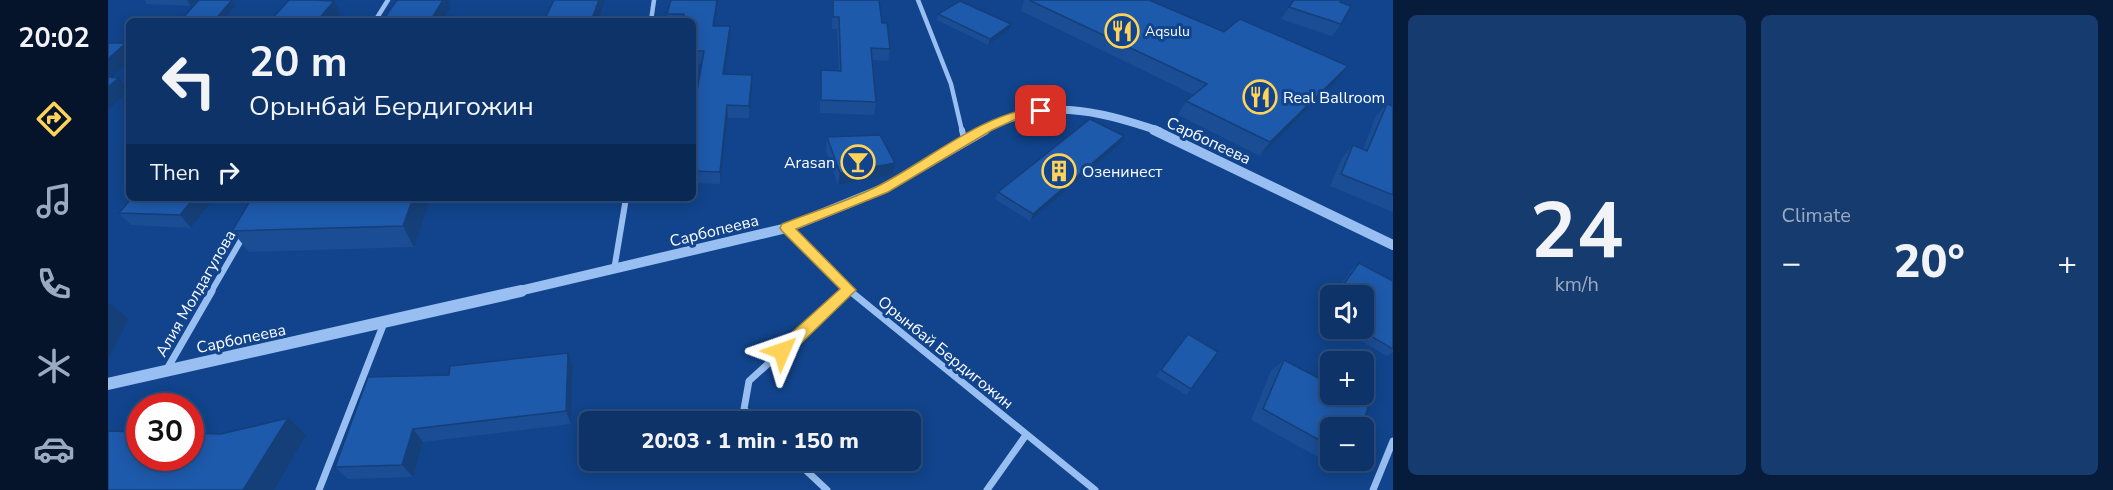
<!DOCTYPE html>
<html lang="en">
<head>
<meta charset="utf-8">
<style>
	:root { --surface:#0d3369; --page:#163b6f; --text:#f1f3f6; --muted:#9aaac0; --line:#2d4e7d; --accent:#ffd359 }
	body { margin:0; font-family:"Nunito Sans",sans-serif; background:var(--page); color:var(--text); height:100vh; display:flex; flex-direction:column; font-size:22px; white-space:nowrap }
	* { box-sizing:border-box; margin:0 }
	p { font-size:20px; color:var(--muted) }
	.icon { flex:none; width:33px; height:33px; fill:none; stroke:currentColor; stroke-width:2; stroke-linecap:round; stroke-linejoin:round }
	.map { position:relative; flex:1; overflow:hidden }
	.panel { display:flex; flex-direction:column; gap:15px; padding:15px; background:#071c3a; width:720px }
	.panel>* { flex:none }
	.top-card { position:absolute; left:18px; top:18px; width:570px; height:183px; border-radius:9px; box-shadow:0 3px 15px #0003,0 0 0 2px var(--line); background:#0d3369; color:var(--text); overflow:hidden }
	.tools { position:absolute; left:1212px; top:285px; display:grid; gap:12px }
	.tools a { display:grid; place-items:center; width:54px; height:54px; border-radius:9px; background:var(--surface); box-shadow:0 3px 15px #0003,0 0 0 2px var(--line); font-size:30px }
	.speed { position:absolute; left:18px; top:393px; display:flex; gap:12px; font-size:30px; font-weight:700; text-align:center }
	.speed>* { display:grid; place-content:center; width:78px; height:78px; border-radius:50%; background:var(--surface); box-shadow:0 3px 15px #0003,0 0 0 2px var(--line); line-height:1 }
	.speed .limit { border:9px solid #d22; background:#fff; color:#111 }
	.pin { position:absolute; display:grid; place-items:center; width:51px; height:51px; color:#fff; margin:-26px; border-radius:12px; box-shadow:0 3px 9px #0006 }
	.me { position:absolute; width:66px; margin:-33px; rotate:47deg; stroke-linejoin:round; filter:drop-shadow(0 0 4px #0008) }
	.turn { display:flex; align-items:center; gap:21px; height:126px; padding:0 24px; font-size:27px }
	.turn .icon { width:78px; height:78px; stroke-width:2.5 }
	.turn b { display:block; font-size:42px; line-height:51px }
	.then { display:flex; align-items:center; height:57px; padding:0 24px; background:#0003; gap:12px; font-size:22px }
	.big { font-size:45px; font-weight:800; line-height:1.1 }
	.panel .widget { flex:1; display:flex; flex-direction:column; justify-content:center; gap:9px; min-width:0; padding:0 21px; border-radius:9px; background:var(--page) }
	.panel .dial { align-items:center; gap:0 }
	.dial b { font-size:78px; line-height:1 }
	.heat { display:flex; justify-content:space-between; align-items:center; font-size:33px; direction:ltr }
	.panel .tiles { flex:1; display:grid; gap:15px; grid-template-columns:repeat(2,1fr) }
	.trip { position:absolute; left:471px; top:411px; width:342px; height:60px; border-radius:9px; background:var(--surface); box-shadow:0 3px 15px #0003,0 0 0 2px var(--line); font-weight:800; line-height:60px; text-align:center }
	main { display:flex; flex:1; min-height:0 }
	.tabs { display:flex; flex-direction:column; width:108px; justify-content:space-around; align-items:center; background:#05142a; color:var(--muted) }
	.tabs .icon { width:42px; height:42px }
	.tabs .active { color:var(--accent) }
	.tabs b { font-size:27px; color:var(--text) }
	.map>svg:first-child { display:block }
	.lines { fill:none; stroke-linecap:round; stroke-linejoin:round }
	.minor-far2 { stroke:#99bff2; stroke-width:4.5 }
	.minor-far1 { stroke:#99bff2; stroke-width:6 }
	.minor { stroke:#99bff2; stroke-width:7 }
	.tertiary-far2 { stroke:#99bff2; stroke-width:8 }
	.tertiary-far1 { stroke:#99bff2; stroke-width:10 }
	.tertiary { stroke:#99bff2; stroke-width:12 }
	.wall { fill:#1a4d94 }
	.shaded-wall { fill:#153f78 }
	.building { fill:#1e5aac; stroke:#153f78; stroke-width:1.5 }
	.route { fill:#ffd359; stroke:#a6893a; stroke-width:1.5 }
	.labels { text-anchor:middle; stroke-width:6; stroke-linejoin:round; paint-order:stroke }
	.far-poi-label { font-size:14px; fill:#fff; stroke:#11448c; text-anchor:start }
	.poi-label { font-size:16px; fill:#fff; stroke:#11448c; text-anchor:start }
	.street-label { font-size:16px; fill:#fff; stroke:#11448c }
</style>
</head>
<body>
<main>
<nav class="tabs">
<b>20:02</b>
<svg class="icon active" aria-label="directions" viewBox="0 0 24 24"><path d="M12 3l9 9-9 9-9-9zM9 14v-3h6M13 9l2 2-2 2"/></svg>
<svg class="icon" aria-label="music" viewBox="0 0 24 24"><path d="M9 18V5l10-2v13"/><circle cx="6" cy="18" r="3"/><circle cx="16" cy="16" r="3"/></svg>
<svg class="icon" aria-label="phone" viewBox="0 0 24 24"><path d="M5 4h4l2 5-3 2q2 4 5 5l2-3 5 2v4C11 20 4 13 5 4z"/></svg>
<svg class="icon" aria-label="climate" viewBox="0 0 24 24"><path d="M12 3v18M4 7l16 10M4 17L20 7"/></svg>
<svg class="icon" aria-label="car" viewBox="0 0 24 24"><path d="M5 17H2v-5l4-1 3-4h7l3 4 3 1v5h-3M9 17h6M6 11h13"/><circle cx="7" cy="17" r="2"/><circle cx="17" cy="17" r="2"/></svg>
</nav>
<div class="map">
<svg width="1285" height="490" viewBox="0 0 1285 490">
	<rect width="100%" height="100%" fill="#11448c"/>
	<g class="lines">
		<g class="minor-far2">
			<polyline points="810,0 843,84 854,131"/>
			<polyline points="267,21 280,0"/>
			<polyline points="543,21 546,0"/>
		</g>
		<g class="minor-far1">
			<polyline points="854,130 857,143"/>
			<polyline points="679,228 744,292"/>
			<polyline points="506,270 518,198"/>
			<polyline points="103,292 136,235"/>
			<polyline points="738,292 741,290"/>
		</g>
		<g class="minor">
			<polyline points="742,291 987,490"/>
			<polyline points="59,369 104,291"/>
			<polyline points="648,422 636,409 641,381 740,291"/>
			<polyline points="687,460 719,490"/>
			<polyline points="211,490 276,323"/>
			<polyline points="879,490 918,435"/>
			<polyline points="1265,490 1285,441"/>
		</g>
		<path class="tertiary-far2" d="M 874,131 C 936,96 987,110 1051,131"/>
		<g class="tertiary-far1">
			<polyline points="1046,130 1285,245"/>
			<polyline points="407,292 679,228 775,189 877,130"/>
		</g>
		<polyline class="tertiary" points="0,384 413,291"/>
	</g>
	<g class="wall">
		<polygon points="36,0 89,0 83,6 39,4"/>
		<polygon points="724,0 771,0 774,23 782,49 780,61 764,60 768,102 766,115 712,113 712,82 713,70 731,71 729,29 724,29"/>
		<polygon points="916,0 1041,0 1116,32 1240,66 1230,80 1152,156 1070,115 1078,101 1086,95 913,11"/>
		<polygon points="1186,0 1232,2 1233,24 1224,36 1173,19"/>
		<polygon points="610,4 607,26 622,38 617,74 644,88 641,118 620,118 612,184 585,183 585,112 594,64 585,63 585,21 560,21 559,14"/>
		<polygon points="343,7 334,21 279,21 277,17"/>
		<polygon points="830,14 903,24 901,30 880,45 829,20"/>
		<polygon points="1279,104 1285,106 1285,212 1222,186 1234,158 1245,145 1255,149 1268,116"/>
		<polygon points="719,137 784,175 730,185 718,150"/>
		<polygon points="1013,143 922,221 887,199 890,192"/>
		<polygon points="24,198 106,198 83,228 23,225 11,213"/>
		<polygon points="323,198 306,247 141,252 124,231"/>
		<polygon points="1251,263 1285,281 1285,352 1279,356 1231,328 1256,328 1256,296 1225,296 1244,269"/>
		<polygon points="1222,299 1222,323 1210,316"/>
		<polygon points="1075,340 1083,389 1078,395 1048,376"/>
		<polygon points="1176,360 1222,428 1222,460 1241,460 1230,468 1143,420 1163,371"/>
		<polygon points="465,366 463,424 315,442 305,477 240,479 227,467 341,375"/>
	</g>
	<g class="shaded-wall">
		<polygon points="79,0 89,0 83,6"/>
		<polygon points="124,0 127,6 115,21 106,21"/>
		<polygon points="334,0 341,0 343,7 334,21 322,21"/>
		<polygon points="491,0 497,0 490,21 483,21"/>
		<polygon points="609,0 610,0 610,4 605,38 605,26"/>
		<polygon points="226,1 232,13 225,21 209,21"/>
		<polygon points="903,24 901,30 880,45 882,39"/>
		<polygon points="622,26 622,38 616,87 615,74"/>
		<polygon points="18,43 21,47 21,61 0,81 0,59"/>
		<polygon points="1240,66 1230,80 1152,156 1162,142"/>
		<polygon points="644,75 644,88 641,118 641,106"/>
		<polygon points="11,78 21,90 0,110 0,87"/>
		<polygon points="619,105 620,118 612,184 612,172"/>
		<polygon points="1016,136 1013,143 922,221 925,214"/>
		<polygon points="787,163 784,175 730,185 732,173"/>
		<polygon points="86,198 106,198 83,228 72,215"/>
		<polygon points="305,198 323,198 306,247 295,226"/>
		<polygon points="2,303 21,319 0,359 0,307"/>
		<polygon points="460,353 465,366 463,424 458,411"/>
		<polygon points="180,418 198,435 166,490 135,490"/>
		<polygon points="305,429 315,442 305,477 294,465"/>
	</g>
	<g class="building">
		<polygon points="91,0 124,0 106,21 72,21"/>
		<polygon points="181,0 208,0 226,1 209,21 162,21"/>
		<polygon points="289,0 335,0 322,21 281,21 284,17 277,17"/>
		<polygon points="446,0 491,0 483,21 436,21"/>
		<polygon points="563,0 609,0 605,26 622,26 615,74 644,75 641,106 619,105 612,172 585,171 585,112 596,51 585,51 585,21 575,21 576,14 559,14"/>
		<polygon points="725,0 771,0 774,23 779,23 782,49 763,48 768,102 713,100 713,70 733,71 731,17 725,17"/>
		<polygon points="921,0 1041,0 1116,32 1132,19 1240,66 1162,142 1078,101 1099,84"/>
		<polygon points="1186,0 1233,0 1232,2 1243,6 1233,24 1181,7"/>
		<polygon points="852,1 903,24 882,39 830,14"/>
		<polygon points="0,43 18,43 0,59"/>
		<polygon points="0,77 11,78 0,87"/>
		<polygon points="1279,104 1285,106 1285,195 1233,174 1245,145 1259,151"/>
		<polygon points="982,119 1016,136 925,214 890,192"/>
		<polygon points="772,135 787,163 732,173 719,137"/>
		<polygon points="24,198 86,198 72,215 11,213"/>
		<polygon points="144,198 305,198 295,226 124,231"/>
		<polygon points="1251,263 1285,281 1285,349 1249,328 1256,328 1256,296 1227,296"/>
		<polygon points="1222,301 1222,313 1216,310"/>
		<polygon points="1080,334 1110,352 1083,389 1053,370"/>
		<polygon points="460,353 458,411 305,429 294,465 227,467 260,377 341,375 342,366"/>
		<polygon points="1176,360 1222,384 1222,394 1243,394 1261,404 1254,428 1222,428 1222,446 1155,409"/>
		<polygon points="180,418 135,490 0,490 0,431 32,432 32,458 82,458 82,433 113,434"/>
	</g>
	<path class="route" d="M 933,107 L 937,108 L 937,113 L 915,116 L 884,130 L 780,192 L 688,229 L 748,290 L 680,356 L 674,357 L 669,356 L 667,351 L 669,346 L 732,289 L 674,231 L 672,228 L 674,224 C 706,211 742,201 772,185 C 824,158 874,113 933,107 Z"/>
	<defs>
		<symbol id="restaurant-ring" viewBox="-11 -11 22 22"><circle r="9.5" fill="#11448c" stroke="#ffd359" stroke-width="1.5"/><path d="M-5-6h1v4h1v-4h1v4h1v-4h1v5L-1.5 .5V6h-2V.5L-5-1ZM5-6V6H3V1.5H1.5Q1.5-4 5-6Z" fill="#ffd359"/></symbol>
		<symbol id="bar-ring" viewBox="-11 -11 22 22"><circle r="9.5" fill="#11448c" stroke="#ffd359" stroke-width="1.5"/><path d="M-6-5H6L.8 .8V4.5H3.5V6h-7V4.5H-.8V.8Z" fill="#ffd359"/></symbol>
		<symbol id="building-ring" viewBox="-11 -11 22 22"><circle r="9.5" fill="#11448c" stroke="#ffd359" stroke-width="1.5"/><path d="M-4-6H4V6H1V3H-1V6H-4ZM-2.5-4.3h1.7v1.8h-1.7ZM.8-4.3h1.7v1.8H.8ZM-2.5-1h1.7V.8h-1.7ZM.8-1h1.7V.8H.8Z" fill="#ffd359"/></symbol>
	</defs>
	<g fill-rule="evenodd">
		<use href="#restaurant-ring" x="995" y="12" width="38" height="38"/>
		<use href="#restaurant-ring" x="1133" y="78" width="38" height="38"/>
		<use href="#bar-ring" x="731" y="143" width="38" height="38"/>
		<use href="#building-ring" x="932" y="152" width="38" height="38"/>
	</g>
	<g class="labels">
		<g class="far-poi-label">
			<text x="1037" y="36">Aqsulu</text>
		</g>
		<g class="poi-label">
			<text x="1175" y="103">Real Ballroom</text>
			<text x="727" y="168" text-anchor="end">Arasan</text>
			<text x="974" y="177">Озенинест</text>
		</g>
		<g class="street-label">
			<text transform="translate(1101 140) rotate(25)" y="6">Сарбопеева</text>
			<text transform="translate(606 230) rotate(-14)" y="6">Сарбопеева</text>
			<text transform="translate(87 293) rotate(-60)" y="6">Алия Молдагулова</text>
			<text transform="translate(133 338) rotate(-12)" y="6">Сарбопеева</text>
			<text transform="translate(838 352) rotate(39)" y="6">Орынбай Бердигожин</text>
		</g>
	</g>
</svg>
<div class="tools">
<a><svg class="icon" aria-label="sound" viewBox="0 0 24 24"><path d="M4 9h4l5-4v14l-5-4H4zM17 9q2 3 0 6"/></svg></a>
<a>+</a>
<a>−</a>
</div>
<div class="speed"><div class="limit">30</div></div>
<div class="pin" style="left:933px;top:111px;background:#d93025"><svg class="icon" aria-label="arrive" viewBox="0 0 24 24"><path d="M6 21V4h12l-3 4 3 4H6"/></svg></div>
<svg class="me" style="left:674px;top:351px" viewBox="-20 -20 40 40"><path d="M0-17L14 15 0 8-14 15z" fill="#ffd359" stroke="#fff" stroke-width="4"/></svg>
<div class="trip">20:03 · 1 min · 150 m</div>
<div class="top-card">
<div class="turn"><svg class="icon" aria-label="left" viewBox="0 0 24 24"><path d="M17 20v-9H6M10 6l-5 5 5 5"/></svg><div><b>20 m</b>Орынбай Бердигожин</div></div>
<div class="then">Then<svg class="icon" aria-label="right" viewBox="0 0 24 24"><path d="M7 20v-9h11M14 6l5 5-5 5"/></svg></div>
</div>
</div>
<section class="panel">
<div class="tiles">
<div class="widget dial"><b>24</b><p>km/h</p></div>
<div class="widget"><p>Climate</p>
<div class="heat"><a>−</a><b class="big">20°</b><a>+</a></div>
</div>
</div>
</section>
</main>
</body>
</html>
